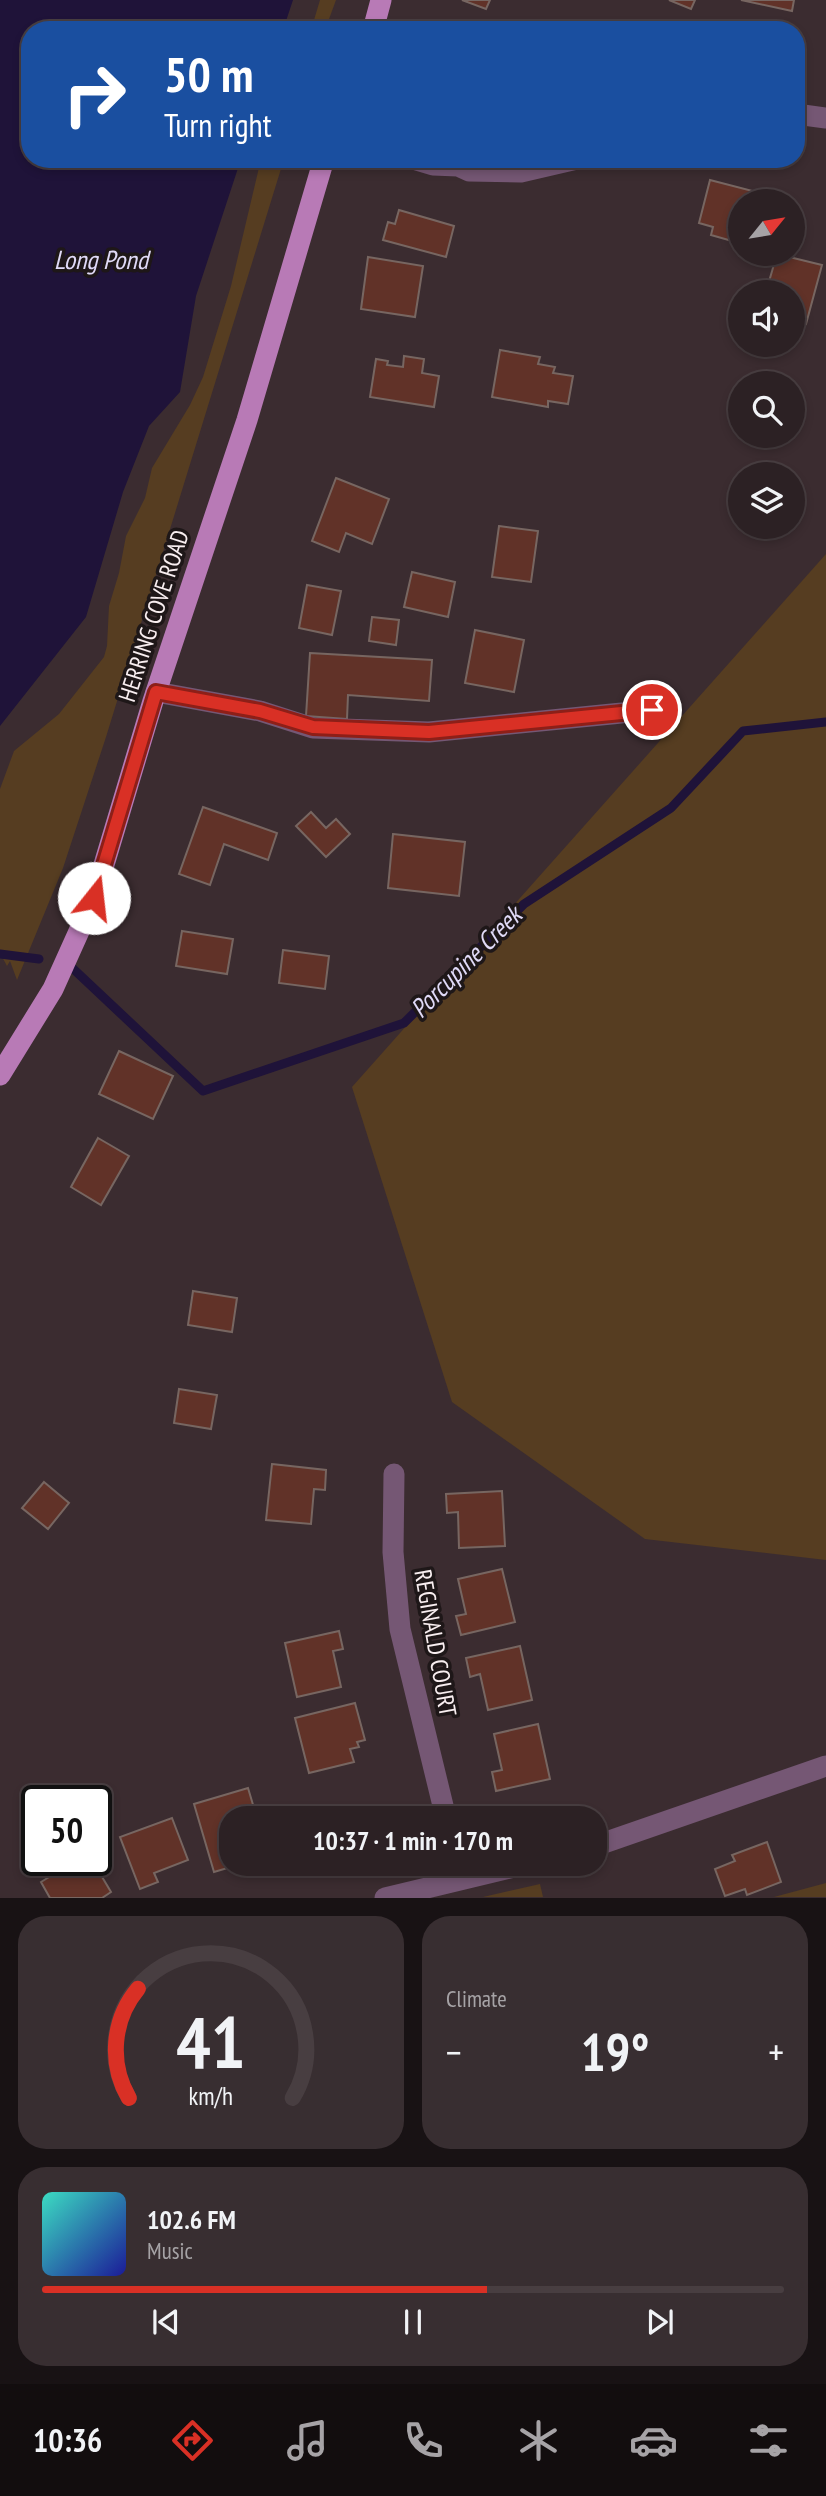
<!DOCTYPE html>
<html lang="en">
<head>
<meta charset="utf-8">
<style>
	:root { --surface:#2c2124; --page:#382e31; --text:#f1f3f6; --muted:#a6a3a6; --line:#483e41; --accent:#d93025 }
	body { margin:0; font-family:"PT Sans Narrow",sans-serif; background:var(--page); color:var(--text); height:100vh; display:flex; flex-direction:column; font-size:26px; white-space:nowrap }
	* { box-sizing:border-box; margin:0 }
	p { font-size:23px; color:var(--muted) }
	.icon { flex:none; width:38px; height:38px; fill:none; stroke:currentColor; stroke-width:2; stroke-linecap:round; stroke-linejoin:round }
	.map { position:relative; height:1898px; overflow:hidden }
	.drawer { display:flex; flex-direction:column; gap:18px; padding:18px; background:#181214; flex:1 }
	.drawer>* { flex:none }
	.guide { position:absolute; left:21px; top:21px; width:784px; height:147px; border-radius:28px; box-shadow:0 4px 10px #0003,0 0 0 2px var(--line); background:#1a4fa0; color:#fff; overflow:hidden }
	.needle { width:46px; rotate:60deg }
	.tools { position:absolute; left:728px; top:189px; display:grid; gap:14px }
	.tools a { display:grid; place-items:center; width:77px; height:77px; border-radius:50%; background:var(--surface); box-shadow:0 4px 10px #0003,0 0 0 2px var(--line); font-size:35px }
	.speed { position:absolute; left:21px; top:1785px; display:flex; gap:14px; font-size:35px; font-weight:700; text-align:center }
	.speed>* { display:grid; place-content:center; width:91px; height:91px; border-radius:50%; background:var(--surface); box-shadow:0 4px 10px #0003,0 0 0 2px var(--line); line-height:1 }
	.speed .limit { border:4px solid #111; border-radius:10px; background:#fff; color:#111 }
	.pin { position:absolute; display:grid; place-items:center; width:60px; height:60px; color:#fff; margin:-30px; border:4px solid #fff; border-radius:50%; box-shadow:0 2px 7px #0007 }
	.me { position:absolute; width:77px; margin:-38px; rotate:16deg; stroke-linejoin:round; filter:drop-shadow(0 0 5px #0008) }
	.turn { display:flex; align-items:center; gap:24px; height:147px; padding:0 28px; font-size:32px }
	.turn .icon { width:91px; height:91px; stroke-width:2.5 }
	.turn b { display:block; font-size:49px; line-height:60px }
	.big { font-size:52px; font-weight:600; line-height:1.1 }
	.drawer .tile { flex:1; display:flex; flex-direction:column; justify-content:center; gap:10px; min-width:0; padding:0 24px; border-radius:28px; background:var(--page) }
	.drawer .dial { align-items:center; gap:0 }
	.dial svg { height:182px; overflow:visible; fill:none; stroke:var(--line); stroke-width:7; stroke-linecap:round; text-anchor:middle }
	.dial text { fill:var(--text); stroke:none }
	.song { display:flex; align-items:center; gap:21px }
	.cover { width:84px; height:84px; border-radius:10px; background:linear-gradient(135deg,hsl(170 70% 55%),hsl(240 70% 35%)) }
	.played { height:7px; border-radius:4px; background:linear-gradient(90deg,var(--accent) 60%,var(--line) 60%) }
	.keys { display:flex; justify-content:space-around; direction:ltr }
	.heat { display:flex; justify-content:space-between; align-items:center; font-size:38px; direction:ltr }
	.drawer .tiles { flex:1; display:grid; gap:18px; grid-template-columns:1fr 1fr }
	.tile:last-child { grid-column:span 2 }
	.trip { position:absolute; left:219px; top:1806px; width:388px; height:70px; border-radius:28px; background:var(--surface); box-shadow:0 4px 10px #0003,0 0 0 2px var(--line); font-weight:600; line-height:70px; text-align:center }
	.tab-bar { display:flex; height:112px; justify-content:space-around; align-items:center; background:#120d0e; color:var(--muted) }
	.tab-bar .icon { width:49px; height:49px }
	.tab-bar .active { color:var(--accent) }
	.tab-bar b { font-size:32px; color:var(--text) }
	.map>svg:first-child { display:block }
	.green { fill:#563d21 }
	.water { fill:#1f1339 }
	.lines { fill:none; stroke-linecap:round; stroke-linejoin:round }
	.stream { stroke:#1f1339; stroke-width:9 }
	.building { fill:#613228; stroke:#776661; stroke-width:2 }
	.minor { stroke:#755774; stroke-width:21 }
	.major { stroke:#b87ab6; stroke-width:21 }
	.route-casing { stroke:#8d1f18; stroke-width:18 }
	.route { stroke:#d93025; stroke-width:12 }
	.labels { text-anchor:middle; stroke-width:7; stroke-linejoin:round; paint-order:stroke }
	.street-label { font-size:24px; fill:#f8eef0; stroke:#1e1718 }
	.water-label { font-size:26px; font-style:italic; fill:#e0daf7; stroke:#1e1718 }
</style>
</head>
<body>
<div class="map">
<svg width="826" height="1898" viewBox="0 0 826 1898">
	<rect width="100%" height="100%" fill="#3b2c30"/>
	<g class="green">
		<polygon points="320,0 336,0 325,30 311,30"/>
		<polygon points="261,159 284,159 106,737 63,868 17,980 10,961 7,966 0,953 0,789 14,751 59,714 104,657 107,646 109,606 119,573 126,536 145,498 152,468 190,405 203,377 231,286"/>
		<polygon points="826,554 826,1560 645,1539 452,1402 352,1087"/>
		<polygon points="826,1883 826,1897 774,1897"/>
		<polygon points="540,1884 543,1897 483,1897"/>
	</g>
	<polygon class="water" points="0,0 293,0 283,30 30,30 30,159 241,159 196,296 180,392 149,426 123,492 86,617 0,726"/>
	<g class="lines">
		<g class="stream">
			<polyline points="0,954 39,959"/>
			<polyline points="67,963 203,1091 404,1023 524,904 671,808 743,731 826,722"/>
		</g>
	</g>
	<g class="building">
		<polygon points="462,0 490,0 486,9"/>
		<polygon points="669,0 695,0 691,9"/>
		<polygon points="741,0 794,0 792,11"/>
		<polygon points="710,180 768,195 766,201 740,201 739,243 711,235 713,227 699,223"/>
		<polygon points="399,210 454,226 446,257 383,240 388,222 395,224"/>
		<polygon points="777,254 822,265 806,324 793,321 793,292 766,292"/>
		<polygon points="368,257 423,266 415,317 361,309"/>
		<polygon points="500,350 540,357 538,364 555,367 553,373 573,376 568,404 548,401 548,407 492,397"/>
		<polygon points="404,356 424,359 422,373 439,376 434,407 370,397 376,359 388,361 387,365 403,367"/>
		<polygon points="336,478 389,499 372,544 346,533 339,552 312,541"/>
		<polygon points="499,526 538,531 531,582 492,577"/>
		<polygon points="412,572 455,582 448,617 404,607"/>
		<polygon points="307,585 341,591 332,635 299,628"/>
		<polygon points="372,617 399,620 396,645 369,641"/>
		<polygon points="475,630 524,640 514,692 465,683"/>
		<polygon points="310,653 432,660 429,701 348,695 347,719 306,716"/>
		<polygon points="203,807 277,833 268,860 224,844 210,885 179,874"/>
		<polygon points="311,812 326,828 336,819 350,834 326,857 296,826"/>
		<polygon points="393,834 465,842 459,896 388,888"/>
		<polygon points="182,931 233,939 227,974 176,966"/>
		<polygon points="283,950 329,956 325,989 279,983"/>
		<polygon points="119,1051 173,1076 153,1119 99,1094"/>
		<polygon points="98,1138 129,1156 101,1205 71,1187"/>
		<polygon points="193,1291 237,1298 232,1332 188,1325"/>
		<polygon points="179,1389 217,1395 211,1429 174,1423"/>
		<polygon points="272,1464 326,1470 325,1490 314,1489 311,1524 266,1520"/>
		<polygon points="44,1482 69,1503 48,1529 22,1508"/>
		<polygon points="502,1491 505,1546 459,1548 458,1512 447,1513 446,1494"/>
		<polygon points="502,1569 515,1622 461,1635 456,1616 466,1614 458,1579"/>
		<polygon points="339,1631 343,1649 333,1651 341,1687 297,1697 285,1643"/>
		<polygon points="520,1646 532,1700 488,1710 480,1674 470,1677 466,1658"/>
		<polygon points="355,1703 365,1740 357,1742 359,1747 350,1749 354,1762 309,1773 295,1718"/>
		<polygon points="538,1724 550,1779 496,1791 492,1772 502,1770 494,1734"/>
		<polygon points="248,1788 257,1818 231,1818 231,1864 241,1864 214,1872 194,1804"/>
		<polygon points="172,1818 188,1860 154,1873 158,1882 140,1889 120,1837"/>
		<polygon points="767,1842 781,1882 747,1895 745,1889 725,1896 715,1869 735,1861 732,1855"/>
		<polygon points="77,1860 92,1860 111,1892 102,1898 50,1898 41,1882"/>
	</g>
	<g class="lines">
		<g class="minor">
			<polyline points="796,114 826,118"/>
			<polyline points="413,159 433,165 458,166 469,171 521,172 577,159"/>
			<polyline points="156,692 260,711 313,728 429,732 652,710"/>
			<polyline points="394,1474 393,1552 400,1629 446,1818"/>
			<polyline points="595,1846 826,1766"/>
			<polyline points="385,1898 527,1864"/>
		</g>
		<g class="major">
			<polyline points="373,30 381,0"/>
			<polyline points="0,1075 53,989 94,898 153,701 247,420 324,159"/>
		</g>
	</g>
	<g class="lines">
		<defs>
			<polyline id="route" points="94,898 156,692 260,711 313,727 429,732 652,710"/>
		</defs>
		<use href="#route" class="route-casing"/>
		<use href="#route" class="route"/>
	</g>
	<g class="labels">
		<g class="street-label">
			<text transform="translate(154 616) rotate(-72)" y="8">HERRING COVE ROAD</text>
			<text transform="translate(435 1643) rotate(80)" y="8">REGINALD COURT</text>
		</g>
		<g class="water-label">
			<text x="101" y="269">Long Pond</text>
			<text transform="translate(466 962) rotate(-45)" y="9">Porcupine Creek</text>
		</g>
	</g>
</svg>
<div class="tools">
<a><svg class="needle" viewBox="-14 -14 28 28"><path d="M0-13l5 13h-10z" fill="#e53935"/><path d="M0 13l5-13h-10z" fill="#a6a3a6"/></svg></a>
<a><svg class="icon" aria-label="sound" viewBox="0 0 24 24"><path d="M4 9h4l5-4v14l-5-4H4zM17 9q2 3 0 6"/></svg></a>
<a><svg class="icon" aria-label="search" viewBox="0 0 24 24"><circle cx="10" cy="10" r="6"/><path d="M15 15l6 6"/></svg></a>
<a><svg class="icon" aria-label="layers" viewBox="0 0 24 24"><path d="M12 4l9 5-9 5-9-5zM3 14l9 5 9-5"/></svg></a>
</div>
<div class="speed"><div class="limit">50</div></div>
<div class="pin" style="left:652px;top:710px;background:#d93025"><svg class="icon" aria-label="arrive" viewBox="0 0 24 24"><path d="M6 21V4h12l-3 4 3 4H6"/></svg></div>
<svg class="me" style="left:94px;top:898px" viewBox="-20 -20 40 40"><circle r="19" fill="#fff"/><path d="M0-13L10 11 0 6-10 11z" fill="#d93025"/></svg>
<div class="trip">10:37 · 1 min · 170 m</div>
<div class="guide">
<div class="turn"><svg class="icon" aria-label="right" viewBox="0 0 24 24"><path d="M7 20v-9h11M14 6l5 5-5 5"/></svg><div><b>50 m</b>Turn right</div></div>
</div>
</div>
<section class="drawer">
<div class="tiles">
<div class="tile dial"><svg viewBox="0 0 100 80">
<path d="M14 69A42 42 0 1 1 86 69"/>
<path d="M14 69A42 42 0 0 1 18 21" stroke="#d93025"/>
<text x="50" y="56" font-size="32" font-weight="700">41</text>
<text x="50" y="72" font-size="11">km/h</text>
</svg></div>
<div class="tile"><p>Climate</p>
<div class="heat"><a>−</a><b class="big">19°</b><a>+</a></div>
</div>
<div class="tile">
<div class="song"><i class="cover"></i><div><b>102.6 FM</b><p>Music</p></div></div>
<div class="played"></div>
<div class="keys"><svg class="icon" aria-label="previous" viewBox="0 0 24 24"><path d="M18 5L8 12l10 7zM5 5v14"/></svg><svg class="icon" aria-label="pause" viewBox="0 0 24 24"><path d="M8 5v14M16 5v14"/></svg><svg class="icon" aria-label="next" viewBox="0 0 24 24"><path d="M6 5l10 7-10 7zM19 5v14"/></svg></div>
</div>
</div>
</section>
<nav class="tab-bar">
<b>10:36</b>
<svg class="icon active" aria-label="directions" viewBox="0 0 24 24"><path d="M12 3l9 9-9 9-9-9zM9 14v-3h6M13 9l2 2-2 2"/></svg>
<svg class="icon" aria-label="music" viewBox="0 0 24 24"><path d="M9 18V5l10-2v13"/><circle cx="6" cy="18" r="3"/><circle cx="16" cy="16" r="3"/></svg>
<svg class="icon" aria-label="phone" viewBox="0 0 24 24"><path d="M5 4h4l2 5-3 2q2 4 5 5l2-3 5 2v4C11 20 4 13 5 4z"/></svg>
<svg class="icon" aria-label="climate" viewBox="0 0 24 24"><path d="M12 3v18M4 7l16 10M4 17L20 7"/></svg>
<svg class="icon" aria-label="car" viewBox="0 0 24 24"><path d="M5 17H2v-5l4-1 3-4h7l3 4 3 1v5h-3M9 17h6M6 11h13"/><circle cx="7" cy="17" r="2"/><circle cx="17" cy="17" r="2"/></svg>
<svg class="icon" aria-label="filters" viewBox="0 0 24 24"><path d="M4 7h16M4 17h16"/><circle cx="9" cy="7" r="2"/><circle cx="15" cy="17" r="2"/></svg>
</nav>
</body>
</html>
